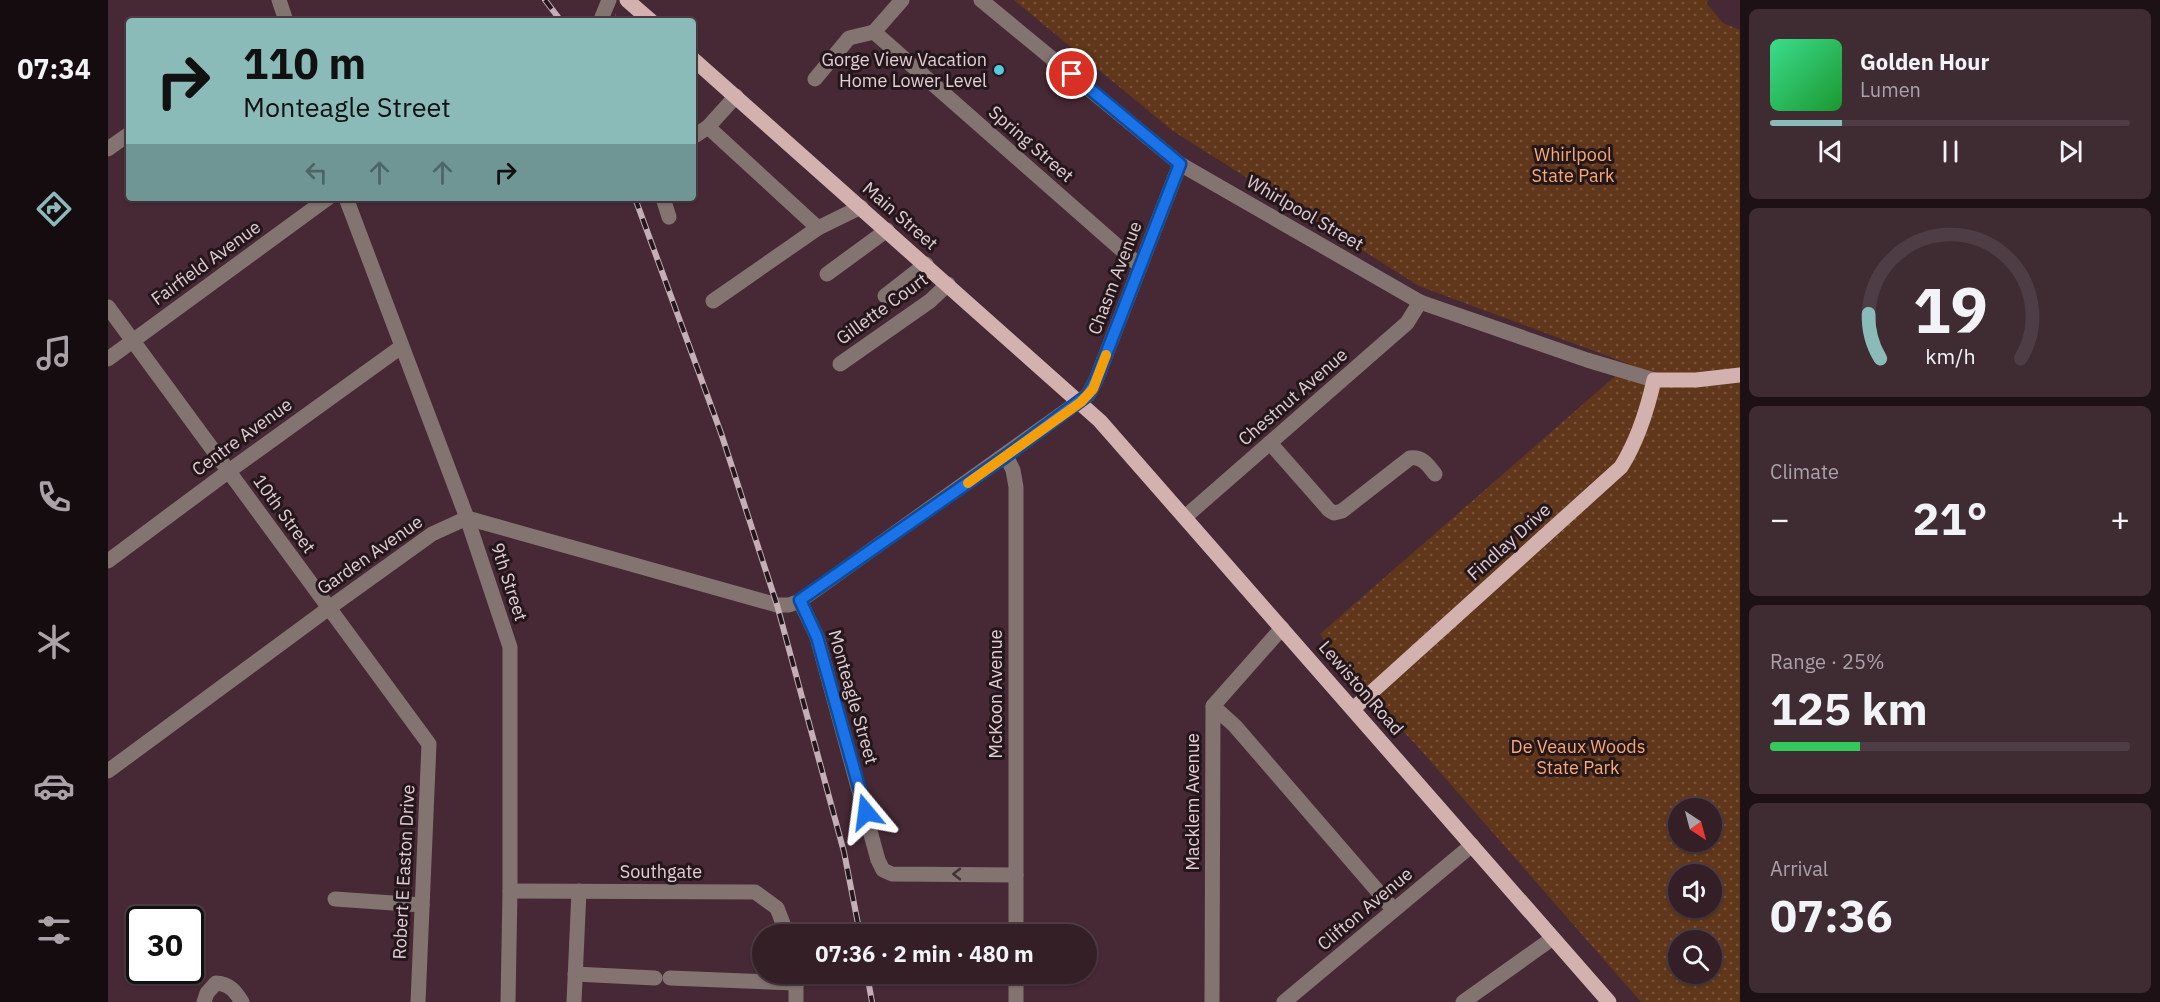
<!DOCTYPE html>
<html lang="en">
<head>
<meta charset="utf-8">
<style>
	:root { --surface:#341f27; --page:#3f2c33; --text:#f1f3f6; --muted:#a9a2a7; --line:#4e3d44; --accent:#8bbbb9 }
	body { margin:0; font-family:"IBM Plex Sans",sans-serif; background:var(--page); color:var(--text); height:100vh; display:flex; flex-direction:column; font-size:22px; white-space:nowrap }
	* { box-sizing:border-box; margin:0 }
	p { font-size:20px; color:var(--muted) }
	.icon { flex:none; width:33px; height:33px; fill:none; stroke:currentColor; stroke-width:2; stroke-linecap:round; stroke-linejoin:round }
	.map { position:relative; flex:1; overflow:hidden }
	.sheet { display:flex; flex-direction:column; gap:9px; padding:9px; background:#1d1115; width:420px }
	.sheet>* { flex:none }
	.banner { position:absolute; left:18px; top:18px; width:570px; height:183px; border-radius:6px; box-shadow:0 2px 4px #0004,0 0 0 2px var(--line); background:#8bbbb9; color:#111; overflow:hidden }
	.needle { width:39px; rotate:144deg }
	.buttons { position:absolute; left:1560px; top:798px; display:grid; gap:12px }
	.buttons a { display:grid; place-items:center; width:54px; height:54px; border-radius:50%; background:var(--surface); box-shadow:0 2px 4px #0004,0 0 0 2px var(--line); font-size:30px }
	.speed { position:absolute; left:18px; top:906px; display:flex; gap:12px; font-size:30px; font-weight:700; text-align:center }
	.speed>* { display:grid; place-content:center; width:78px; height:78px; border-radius:50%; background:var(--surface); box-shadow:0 2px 4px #0004,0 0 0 2px var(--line); line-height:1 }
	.speed .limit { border:3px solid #111; border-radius:9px; background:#fff; color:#111 }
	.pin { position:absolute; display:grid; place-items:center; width:51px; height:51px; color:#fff; margin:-26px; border:3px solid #fff; border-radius:50%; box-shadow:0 2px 6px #0007 }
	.me { position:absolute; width:66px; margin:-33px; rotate:344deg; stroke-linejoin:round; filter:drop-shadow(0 0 4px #0008) }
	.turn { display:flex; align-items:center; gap:21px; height:126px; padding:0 18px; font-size:27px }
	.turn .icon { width:78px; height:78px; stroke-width:2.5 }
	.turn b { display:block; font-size:42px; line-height:51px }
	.lanes { display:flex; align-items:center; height:57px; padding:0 18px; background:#0003; justify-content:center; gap:30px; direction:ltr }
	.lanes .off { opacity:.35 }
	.big { font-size:45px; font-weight:700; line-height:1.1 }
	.sheet .tile { flex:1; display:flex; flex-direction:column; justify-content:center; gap:9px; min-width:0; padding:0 21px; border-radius:9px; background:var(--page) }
	.sheet .dial { align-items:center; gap:0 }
	.dial svg { height:156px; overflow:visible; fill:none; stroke:var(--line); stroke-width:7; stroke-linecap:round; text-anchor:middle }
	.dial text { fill:var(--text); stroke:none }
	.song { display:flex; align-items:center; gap:18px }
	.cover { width:72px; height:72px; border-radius:9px; background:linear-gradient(135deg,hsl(150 70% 55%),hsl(130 70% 35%)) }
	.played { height:6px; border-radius:3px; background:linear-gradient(90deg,var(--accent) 20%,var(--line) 20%) }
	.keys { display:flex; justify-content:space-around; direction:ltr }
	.heat { display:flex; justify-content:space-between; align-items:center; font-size:33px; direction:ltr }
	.charge { height:9px; border-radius:4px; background:linear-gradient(90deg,#34c759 25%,var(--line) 0) }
	.trip { position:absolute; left:644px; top:924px; width:345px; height:60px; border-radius:30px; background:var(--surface); box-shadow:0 2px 4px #0004,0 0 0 2px var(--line); font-weight:700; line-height:60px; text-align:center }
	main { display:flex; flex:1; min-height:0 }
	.dock { display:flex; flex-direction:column; width:108px; justify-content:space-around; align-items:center; background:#150c10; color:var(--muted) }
	.dock .icon { width:42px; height:42px }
	.dock .active { color:var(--accent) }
	.dock b { font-size:27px; color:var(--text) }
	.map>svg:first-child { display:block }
	.park { fill:url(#park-dots); fill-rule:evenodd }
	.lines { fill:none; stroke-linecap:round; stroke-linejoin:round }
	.minor-tunnel { stroke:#5d424c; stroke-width:15; stroke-dasharray:15 8; stroke-linecap:butt }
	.minor { stroke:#837371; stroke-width:15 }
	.major { stroke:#d2b1ae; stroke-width:15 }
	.rail-casing { stroke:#c4afb6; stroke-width:6 }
	.rail { stroke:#24171b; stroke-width:4; stroke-dasharray:11; stroke-linecap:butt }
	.oneway { stroke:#403335 }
	.route-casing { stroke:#114b97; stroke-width:15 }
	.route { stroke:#1a73e8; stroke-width:10 }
	.slow { stroke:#f59e0b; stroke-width:10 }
	.poi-dot { fill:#54cade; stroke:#24171b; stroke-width:2 }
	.labels { text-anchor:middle; stroke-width:6; stroke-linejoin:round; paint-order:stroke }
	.poi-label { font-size:18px; fill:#e2ced4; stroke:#24171b; text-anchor:end }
	.street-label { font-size:18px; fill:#e2ced4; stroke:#24171b }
	.park-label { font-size:18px; fill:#fdaa72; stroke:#24171b }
</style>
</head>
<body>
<main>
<nav class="dock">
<b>07:34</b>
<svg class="icon active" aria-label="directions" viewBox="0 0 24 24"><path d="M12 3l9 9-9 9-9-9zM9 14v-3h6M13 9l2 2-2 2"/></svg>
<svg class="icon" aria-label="music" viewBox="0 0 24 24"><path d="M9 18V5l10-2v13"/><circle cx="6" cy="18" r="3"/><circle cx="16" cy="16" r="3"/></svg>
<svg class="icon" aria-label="phone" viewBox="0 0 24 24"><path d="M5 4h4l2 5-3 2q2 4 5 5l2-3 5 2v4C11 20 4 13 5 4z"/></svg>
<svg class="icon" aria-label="climate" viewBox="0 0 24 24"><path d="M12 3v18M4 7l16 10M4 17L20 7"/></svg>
<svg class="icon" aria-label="car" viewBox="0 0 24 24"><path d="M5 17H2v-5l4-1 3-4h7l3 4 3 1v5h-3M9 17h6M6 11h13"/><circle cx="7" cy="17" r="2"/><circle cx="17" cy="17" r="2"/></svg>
<svg class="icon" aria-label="filters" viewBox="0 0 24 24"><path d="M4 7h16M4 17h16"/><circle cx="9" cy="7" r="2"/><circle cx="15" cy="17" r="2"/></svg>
</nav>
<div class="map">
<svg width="1632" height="1002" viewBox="0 0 1632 1002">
	<defs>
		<pattern id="park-dots" width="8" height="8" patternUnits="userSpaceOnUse" patternTransform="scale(1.5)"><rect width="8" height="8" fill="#60371a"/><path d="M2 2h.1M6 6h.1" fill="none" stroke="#76533a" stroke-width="1.8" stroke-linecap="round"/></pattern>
	</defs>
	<rect width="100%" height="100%" fill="#462934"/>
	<path class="park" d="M 906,0 L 1601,0 L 1598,3 L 1615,23 L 1632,30 L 1632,1002 L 1533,1002 L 1310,747 L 1246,679 L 1212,634 L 1521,364 L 1311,286 L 1065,131 ZM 1570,808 L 1604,808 L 1604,842 L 1570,842 ZM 1570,874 L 1604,874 L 1604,908 L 1570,908 ZM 1570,940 L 1604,940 L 1604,974 L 1570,974 Z"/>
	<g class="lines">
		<polyline class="minor-tunnel" points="507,21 508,21"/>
		<g class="minor">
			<polyline points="171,0 178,21"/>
			<polyline points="794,0 766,32 1032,266"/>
			<polyline points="873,0 1072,164 1312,302 1479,360 1546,380"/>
			<polyline points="497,21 494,17 501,0"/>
			<polyline points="707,79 741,38 766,32"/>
			<polyline points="628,96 600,127 710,228 753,207"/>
			<polyline points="585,137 600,127"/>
			<polyline points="0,149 21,134"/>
			<polyline points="238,198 359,518 402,647 402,891 400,1002"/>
			<polyline points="555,198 561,217"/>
			<polyline points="719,274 779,230"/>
			<polyline points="777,296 818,264"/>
			<polyline points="605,301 710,228"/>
			<polyline points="0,307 321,744 310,1002"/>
			<polyline points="0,359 220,198"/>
			<polyline points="732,364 822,301 840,284"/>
			<path d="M 1162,443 L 1221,510 L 1226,513 L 1234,511 L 1302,458 C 1314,456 1320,465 1327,474"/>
			<polyline points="898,456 905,470 908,487 908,934"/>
			<polyline points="1077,517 1299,323 1312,302"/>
			<polyline points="0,561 121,471 293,347"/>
			<polyline points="692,601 709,637 770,860 775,870 784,874 908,875"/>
			<polyline points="1105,706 1127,726 1286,910"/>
			<polyline points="0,771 221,608 324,534 359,518 669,605 681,605 692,601 980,395 988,380 1072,164"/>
			<polyline points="402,891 647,892 669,908 679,934"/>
			<polyline points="227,899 314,905"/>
			<polyline points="467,974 547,978"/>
			<polyline points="688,974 688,1002"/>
			<polyline points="562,978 689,983"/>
			<path d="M 96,1002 L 99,993 L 108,983 C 122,984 127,991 134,1002"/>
			<polyline points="466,1002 471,891"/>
			<polyline points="908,1002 908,974"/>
			<polyline points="1104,1002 1105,706 1174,628"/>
			<polyline points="1176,1002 1364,845"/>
			<polyline points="1355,1002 1445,938"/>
		</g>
		<g class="major">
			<polyline points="519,0 543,21"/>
			<polyline points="585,59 992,421 1501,1002"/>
			<path d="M 1245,709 L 1513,467 C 1530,440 1539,411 1546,380 L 1588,380 L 1632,375"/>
		</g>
		<defs>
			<g id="rail">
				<polyline points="437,0 453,21"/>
				<polyline points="527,198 613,433 669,605 736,852 752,934"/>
				<polyline points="759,974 764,1002"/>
			</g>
		</defs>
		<use href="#rail" class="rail-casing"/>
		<use href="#rail" class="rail"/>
	</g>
	<defs><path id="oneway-chevron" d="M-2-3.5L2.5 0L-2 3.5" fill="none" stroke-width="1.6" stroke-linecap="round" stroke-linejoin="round" transform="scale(1.5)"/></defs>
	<use class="oneway" href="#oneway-chevron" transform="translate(849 874) rotate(-180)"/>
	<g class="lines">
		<defs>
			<polyline id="route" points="758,812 709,637 692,600 898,456 980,395 988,380 1072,164 964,74"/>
		</defs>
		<use href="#route" class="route-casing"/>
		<use href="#route" class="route"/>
		<polyline class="slow" points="860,483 973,402 985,389 998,355"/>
	</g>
	<circle class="poi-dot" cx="891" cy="70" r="6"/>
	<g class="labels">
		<g class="poi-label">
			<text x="879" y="66">Gorge View Vacation<tspan x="879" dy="21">Home Lower Level</tspan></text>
		</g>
		<g class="street-label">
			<text transform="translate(923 144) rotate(41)" y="6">Spring Street</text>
			<text transform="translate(1197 213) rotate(30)" y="6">Whirlpool Street</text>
			<text transform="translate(792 216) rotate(41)" y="6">Main Street</text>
			<text transform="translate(98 263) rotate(-36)" y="6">Fairfield Avenue</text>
			<text transform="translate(1007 278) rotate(-69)" y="6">Chasm Avenue</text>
			<text transform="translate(774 309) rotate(-36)" y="6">Gillette Court</text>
			<text transform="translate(1185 397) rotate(-41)" y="6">Chestnut Avenue</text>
			<text transform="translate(134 437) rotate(-36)" y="6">Centre Avenue</text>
			<text transform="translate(176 514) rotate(54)" y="6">10th Street</text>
			<text transform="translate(1401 542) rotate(-42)" y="6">Findlay Drive</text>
			<text transform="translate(262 555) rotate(-35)" y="6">Garden Avenue</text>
			<text transform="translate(401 582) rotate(72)" y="6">9th Street</text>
			<text transform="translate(1253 688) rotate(49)" y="6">Lewiston Road</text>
			<text transform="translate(888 694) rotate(-90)" y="6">McKoon Avenue</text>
			<text transform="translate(745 697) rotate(74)" y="6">Monteagle Street</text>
			<text transform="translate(1085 802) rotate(-90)" y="6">Macklem Avenue</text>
			<text transform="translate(296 872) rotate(-87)" y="6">Robert E Easton Drive</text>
			<text x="553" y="878">Southgate</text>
			<text transform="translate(1257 909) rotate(-40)" y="6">Clifton Avenue</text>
		</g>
		<g class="park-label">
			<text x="1465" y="161">Whirlpool<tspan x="1465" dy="21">State Park</tspan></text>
			<text x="1470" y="753">De Veaux Woods<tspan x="1470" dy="21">State Park</tspan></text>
		</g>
	</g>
</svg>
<div class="buttons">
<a><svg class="needle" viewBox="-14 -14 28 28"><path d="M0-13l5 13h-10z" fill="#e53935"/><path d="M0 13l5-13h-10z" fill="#a9a2a7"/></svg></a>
<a><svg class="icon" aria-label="sound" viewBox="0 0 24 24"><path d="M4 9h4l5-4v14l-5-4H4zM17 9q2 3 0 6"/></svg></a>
<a><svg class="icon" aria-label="search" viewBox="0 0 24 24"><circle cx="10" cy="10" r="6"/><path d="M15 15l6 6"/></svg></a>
</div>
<div class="speed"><div class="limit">30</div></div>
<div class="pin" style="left:964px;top:74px;background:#d93025"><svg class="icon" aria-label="arrive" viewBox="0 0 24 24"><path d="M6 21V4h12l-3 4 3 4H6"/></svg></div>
<svg class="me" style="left:758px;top:812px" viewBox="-20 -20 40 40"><path d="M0-17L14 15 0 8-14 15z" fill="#1a73e8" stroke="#fff" stroke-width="4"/></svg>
<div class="trip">07:36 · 2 min · 480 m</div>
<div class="banner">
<div class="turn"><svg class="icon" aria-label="right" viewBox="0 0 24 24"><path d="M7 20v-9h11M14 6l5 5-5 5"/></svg><div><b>110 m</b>Monteagle Street</div></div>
<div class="lanes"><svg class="icon off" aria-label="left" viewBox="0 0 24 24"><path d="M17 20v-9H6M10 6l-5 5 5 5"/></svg><svg class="icon off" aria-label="ahead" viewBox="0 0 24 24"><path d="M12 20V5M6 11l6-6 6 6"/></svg><svg class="icon off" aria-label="ahead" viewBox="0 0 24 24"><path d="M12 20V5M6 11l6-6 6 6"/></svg><svg class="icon" aria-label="right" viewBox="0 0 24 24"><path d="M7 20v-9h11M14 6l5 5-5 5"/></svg></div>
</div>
</div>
<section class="sheet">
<div class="tile">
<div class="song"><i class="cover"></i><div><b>Golden Hour</b><p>Lumen</p></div></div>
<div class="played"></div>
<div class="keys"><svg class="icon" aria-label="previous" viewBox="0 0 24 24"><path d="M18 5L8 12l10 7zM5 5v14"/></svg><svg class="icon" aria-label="pause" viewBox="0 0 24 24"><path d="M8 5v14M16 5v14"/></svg><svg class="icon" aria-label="next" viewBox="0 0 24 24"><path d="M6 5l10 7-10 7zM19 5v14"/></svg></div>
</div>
<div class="tile dial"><svg viewBox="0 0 100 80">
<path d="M14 69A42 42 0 1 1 86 69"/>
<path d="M14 69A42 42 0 0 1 8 46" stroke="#8bbbb9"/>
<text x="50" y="56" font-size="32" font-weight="700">19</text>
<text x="50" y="72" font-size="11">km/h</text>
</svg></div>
<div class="tile"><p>Climate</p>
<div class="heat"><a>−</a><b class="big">21°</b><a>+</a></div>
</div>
<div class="tile"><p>Range · 25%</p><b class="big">125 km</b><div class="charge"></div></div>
<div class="tile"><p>Arrival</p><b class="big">07:36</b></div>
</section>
</main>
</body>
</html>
